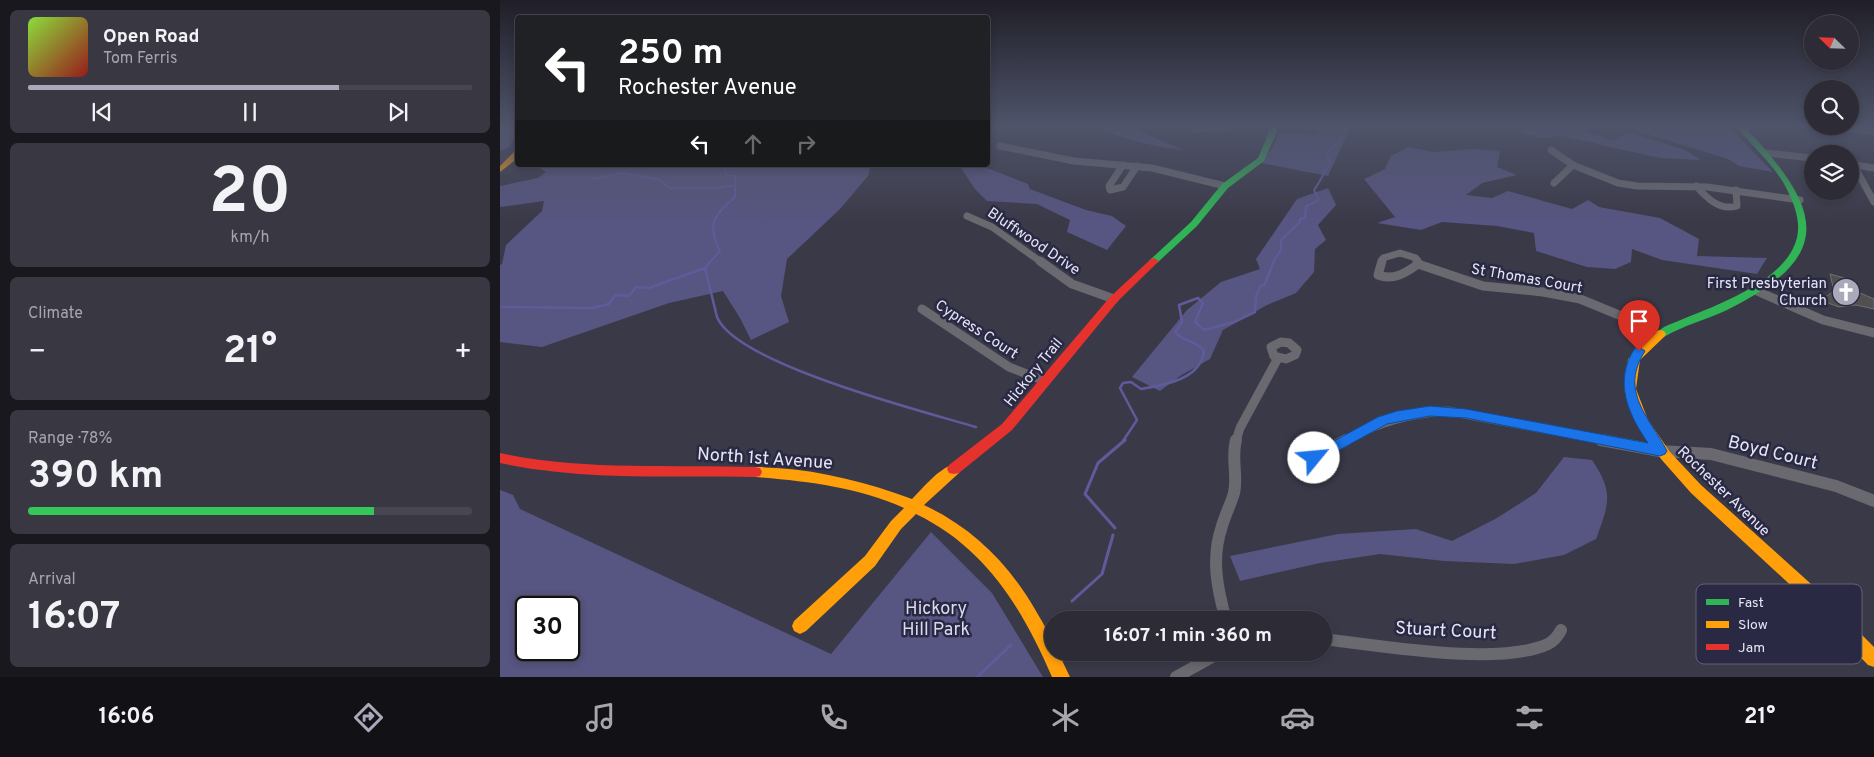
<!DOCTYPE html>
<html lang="en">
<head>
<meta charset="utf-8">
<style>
	:root { --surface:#2c2b36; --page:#383742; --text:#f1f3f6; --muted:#a6a7ad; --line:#484751; --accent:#a9a9ba }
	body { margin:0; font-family:Overpass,sans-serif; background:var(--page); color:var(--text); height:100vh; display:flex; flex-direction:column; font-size:19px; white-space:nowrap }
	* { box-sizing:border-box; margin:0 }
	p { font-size:16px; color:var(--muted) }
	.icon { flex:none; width:28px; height:28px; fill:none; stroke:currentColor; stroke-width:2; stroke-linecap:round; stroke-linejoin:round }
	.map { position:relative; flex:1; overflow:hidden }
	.panel { display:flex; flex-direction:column; gap:10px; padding:10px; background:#18181e; width:500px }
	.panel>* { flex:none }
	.banner { position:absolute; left:15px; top:15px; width:475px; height:152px; border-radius:5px; box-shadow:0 2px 8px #0003,0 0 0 1px var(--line); background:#202124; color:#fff; overflow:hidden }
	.needle { width:32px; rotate:293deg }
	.fabs { position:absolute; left:1304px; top:15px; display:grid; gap:10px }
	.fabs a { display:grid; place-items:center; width:55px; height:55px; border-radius:50%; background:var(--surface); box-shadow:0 2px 8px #0003,0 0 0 1px var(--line); font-size:25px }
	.speed { position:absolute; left:15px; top:596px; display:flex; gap:10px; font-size:25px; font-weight:700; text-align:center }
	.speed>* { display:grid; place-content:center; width:65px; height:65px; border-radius:50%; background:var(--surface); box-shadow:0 2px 8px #0003,0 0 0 1px var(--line); line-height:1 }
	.speed .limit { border:2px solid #111; border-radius:8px; background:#fff; color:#111 }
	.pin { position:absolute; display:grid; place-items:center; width:42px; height:42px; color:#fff; margin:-51px -21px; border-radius:50% 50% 50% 0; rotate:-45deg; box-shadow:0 0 5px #0007 }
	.pin .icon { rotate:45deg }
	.me { position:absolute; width:55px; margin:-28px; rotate:62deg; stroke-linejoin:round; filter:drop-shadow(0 0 4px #0008) }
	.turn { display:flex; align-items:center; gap:18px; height:105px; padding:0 20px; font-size:22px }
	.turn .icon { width:65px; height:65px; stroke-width:2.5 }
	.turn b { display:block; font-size:35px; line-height:42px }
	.lanes { display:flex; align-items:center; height:48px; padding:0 20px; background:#0003; justify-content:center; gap:25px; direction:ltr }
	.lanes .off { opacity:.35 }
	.big { font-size:38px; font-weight:700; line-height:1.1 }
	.panel .card { flex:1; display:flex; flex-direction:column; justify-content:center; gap:8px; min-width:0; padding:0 18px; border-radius:8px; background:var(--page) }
	.panel .dial { align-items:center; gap:0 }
	.dial b { font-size:65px; line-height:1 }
	.song { display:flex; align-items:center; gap:15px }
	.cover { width:60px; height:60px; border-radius:8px; background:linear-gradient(135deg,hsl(90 70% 55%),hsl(0 70% 35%)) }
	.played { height:5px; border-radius:2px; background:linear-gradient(90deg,var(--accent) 70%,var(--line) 70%) }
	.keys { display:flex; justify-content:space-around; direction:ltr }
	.heat { display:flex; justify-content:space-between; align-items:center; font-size:28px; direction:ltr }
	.charge { height:8px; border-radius:4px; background:linear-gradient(90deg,#34c759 78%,var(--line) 0) }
	.trip { position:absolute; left:544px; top:611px; width:288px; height:50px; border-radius:25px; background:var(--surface); box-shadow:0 2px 8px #0003,0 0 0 1px var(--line); font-weight:700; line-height:50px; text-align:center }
	.dock { display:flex; height:80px; justify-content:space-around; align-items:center; background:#121116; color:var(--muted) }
	.dock .icon { width:35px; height:35px }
	.dock .on { color:var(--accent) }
	.dock b { font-size:22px; color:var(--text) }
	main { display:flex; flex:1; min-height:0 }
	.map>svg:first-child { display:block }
	.green { fill:#575581; fill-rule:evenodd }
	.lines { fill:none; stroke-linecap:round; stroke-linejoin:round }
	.stream-far2 { stroke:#5f5b9a; stroke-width:2 }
	.stream-far1 { stroke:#5f5b9a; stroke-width:2.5 }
	.stream { stroke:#5f5b9a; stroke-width:3 }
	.building { fill:#524f50; stroke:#726f70 }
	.street-far2 { stroke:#69696f; stroke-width:7 }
	.street-far1 { stroke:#69696f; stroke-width:9 }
	.street { stroke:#69696f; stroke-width:12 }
	.fast { fill:#30b455; fill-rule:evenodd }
	.slow { fill:#ff9f0a; fill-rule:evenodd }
	.jam { fill:#e5322d; fill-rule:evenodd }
	.route { fill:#1a73e8; stroke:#114b97 }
	.labels { text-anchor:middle; stroke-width:5; stroke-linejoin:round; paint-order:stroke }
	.street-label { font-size:15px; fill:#e5e5f7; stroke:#2a2943 }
	.poi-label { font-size:15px; fill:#e5e5f7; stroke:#2a2943; text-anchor:end }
	.near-street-label { font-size:18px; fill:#e5e5f7; stroke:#2a2943 }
	.near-park-label { font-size:18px; fill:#dadaee; stroke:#2a2943 }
	.key { fill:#2a2943; stroke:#626179; stroke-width:1 }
	.key-label { font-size:14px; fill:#e5e5f7 }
</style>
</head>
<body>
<main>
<section class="panel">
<div class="card">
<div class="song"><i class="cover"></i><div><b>Open Road</b><p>Tom Ferris</p></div></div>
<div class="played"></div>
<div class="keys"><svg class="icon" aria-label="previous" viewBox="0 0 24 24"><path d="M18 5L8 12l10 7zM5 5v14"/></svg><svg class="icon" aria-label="pause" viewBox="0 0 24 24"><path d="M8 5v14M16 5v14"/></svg><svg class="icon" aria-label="next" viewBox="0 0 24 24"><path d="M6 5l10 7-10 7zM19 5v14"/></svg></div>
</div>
<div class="card dial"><b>20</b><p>km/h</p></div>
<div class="card"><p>Climate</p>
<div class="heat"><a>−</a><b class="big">21°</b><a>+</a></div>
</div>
<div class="card"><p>Range · 78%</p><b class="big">390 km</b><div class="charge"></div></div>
<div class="card"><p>Arrival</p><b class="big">16:07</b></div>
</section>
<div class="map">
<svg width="1374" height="677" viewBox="0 0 1374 677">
	<rect width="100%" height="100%" fill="#3a3948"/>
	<g class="green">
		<polygon points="0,126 13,126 16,133 9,147 0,151"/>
		<path d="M 590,126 L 635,126 L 641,132 L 683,150 C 650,147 621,137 590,126 Z"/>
		<polygon points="816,126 851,126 828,176 761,163 774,145 779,132 818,135"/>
		<polygon points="1024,126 1088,126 1086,132 1113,140 1128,132 1185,150 1201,160 1160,158 1058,135 1045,138 1023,133"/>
		<polygon points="1122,126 1228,126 1273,172 1239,166 1228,159"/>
		<polygon points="909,147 933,152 974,149 1000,151 997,167 1017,175 982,183 966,195 992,198 1008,191 1072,209 1088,200 1099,207 1160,218 1199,239 1197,256 1267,258 1257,274 1162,260 1132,249 1131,262 1115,269 1087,267 1036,251 1034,233 997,226 942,222 921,230 877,223 895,217 864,179 885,169 891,156"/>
		<polygon points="35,165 371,165 368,176 340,209 287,259 281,296 289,322 251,340 240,318 223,291 169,303 42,347 0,342 0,265 2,264 6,245 42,211 44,201 0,207 0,186 38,178 46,172"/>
		<polygon points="459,165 479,165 528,184 530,189 586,210 612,216 626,226 607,250 567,232 570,220 537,204 487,201 475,189"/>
		<polygon points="828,188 836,205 818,225 826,240 815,249 814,272 796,293 767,305 723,330 710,359 680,376 660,391 632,377 687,310 721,282 760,269 756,259 797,199"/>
		<path d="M 1064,457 L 1092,460 C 1114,492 1109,504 1096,539 L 1064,555 L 1014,564 L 944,561 L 880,554 L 820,563 L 740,581 L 730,556 L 838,534 L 916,529 L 952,541 L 997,518 L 1036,493 Z"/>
		<path d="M 0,490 L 13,495 L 20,509 L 331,654 L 431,532 L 492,593 L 543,677 L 0,677 ZM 26,608 L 69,608 L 69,650 L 26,650 Z"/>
	</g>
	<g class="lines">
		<g class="stream-far2">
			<polyline points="94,179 121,173 160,180 170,188 218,188 235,185"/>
			<path d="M 210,262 L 220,251 C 206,224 214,216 235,197 L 235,176 L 227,176 L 225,169 L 228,165"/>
			<path d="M 773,262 L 781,250 L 781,240 L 800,222 L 800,219 L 805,218 L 806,206 L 819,200 L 814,190 C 821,181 823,173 830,164 L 827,153 L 840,141 L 846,126"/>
		</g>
		<g class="stream-far1">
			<path d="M 211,261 L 205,268 L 217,317 C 236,364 425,412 476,427"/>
			<polyline points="0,307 92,308 109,304 115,295 129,296 136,287 149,288 205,268"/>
			<path d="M 623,441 L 637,420 L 620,388 L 623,383 L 631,382 L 641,389 C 665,385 701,379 704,351 C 696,340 683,342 675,332 L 682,322 L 679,305 L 698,298 L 703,303 L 695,322 L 704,330 L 734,322 L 755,312 L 756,296 L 760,287 L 765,284 L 774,261"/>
		</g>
		<g class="stream">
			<polyline points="615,528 585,494 598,463 625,440"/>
			<polyline points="572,601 602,574 613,535"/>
			<polyline points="477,677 511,645"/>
		</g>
	</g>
	<polygon class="building" points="1330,274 1355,281 1358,292 1374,299 1374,309 1356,305 1339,307 1328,303 1324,298 1334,291"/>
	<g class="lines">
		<g class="street-far2">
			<polyline points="693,126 695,129 741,126"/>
			<polyline points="1332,126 1374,132"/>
			<polyline points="500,146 574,161 652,168 725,186"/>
			<polyline points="1051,150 1073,165 1118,183 1137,186 1207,187 1300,200"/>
			<polyline points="1267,153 1312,158"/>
			<polyline points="1350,164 1374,168"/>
			<polyline points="1353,164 1374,202"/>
			<polyline points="623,165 609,186 610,190 623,187 637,166"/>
			<polyline points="1054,183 1073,165"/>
			<path d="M 1196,186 C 1207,198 1219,211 1237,206 L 1236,190"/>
			<polyline points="467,216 492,227 541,262"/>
			<polyline points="882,262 883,258 900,253 916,258 917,262"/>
		</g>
		<g class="street-far1">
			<polyline points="540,261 572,284 614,299"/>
			<path d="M 882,261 L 878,275 C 893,281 906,273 918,264 L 917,261"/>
			<polyline points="918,264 983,286 1043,292 1080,299 1119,315 1156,336"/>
			<polyline points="1257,291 1323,320 1374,333"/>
			<polyline points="422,309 509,367 545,381"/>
			<polygon points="781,342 789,343 797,350 795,355 786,359 774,356 771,347"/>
			<polyline points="736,441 740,428 778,358"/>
			<path d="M 843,441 C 877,423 909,413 948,411 L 1108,441"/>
		</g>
		<g class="street">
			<polyline points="1101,440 1160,451 1211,454 1336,486 1374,501"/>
			<polyline points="814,457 846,440"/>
			<path d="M 726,620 C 717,588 711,558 722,526 C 725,515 731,504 734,493 C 738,476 731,458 736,440"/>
			<path d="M 822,639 C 878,645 998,667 1048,644 C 1054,641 1058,636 1061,630"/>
			<polyline points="676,677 721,652"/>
		</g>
		<g class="fast">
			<polygon points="768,126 776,126 777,132 764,161 728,188 697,226 657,263 651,263 649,261 651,259 691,222 722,184 758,158 769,132"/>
			<path d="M 1236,126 L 1244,126 C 1319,206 1341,254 1227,310 C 1206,320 1184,325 1164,337 L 1156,337 L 1154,334 L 1164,327 C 1203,309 1302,281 1298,224 C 1297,209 1290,195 1283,182 C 1270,161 1251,145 1236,126 Z"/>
		</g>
		<g class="slow">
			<polygon points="15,151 18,151 18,158 0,172 0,166"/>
			<polygon points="1160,330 1164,331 1166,334 1164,337 1140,360 1136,389 1148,420 1170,452 1201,485 1310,583 1374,647 1374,667 1368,665 1299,593 1191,493 1161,459 1137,425 1124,389 1128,359 1156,331"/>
			<path d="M 454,464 L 459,465 L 461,469 L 459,473 L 424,505 C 473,528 509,564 536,611 C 544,625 552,636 552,652 L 558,652 L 570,677 L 552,677 C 522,608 486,548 416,514 L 401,529 L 375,566 L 306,631 L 300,634 L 294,631 L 292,626 L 294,621 L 365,556 L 391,521 L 404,508 C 357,487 305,481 255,477 L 250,476 L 248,472 L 250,468 C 259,466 268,468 277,468 C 323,471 369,483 412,499 C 424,487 438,469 454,464 Z"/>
		</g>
		<g class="jam">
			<polygon points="654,258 659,261 657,263 618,301 512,430 459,473 454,474 449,473 447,469 449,465 502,424 610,297 651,259"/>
			<path d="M 0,453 C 84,471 169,464 255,467 L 260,468 L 262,472 L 260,476 L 255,477 C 169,475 84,481 0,463 Z"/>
		</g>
	</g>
	<linearGradient id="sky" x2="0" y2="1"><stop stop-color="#201f28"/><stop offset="0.57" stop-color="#4f546a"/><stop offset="1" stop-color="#4f546a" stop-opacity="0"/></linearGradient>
	<rect width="1374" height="221" fill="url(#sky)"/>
	<path class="route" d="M 1139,347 L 1145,351 C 1119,391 1149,417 1167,451 L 1165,454 L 1160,456 L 966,418 L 930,416 L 887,424 L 819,461 L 810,461 L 808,458 L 810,454 L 878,417 L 897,411 L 930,406 L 966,409 L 1148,443 C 1128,414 1113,381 1135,348 Z"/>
	<defs>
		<symbol id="church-disc" viewBox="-11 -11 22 22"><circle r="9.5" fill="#a9a9ba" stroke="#2a2943"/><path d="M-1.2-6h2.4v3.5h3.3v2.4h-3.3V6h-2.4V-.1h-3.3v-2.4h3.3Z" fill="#fff"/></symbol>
	</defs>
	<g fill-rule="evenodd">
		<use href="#church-disc" x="1330" y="276" width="32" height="32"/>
	</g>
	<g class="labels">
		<g class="street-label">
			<text transform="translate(534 241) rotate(34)" y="5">Bluffwood Drive</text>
			<text transform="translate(1027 278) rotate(10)" y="5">St Thomas Court</text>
			<text transform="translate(477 329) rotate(33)" y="5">Cypress Court</text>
			<text transform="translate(533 372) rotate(-51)" y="5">Hickory Trail</text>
			<text transform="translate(1224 491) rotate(44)" y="5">Rochester Avenue</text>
		</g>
		<g class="poi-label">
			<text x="1327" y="288">First Presbyterian<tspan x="1327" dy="17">Church</tspan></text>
		</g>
		<g class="near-street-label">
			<text transform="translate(1273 452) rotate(14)" y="6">Boyd Court</text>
			<text transform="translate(265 458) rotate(4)" y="6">North 1st Avenue</text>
			<text transform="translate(946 630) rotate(3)" y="6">Stuart Court</text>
		</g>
		<g class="near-park-label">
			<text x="436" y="614">Hickory<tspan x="436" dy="21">Hill Park</tspan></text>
		</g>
	</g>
	<rect x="1196" y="584" width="166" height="80" rx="8" class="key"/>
	<rect x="1206" y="599" width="23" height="6" fill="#30b455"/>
	<rect x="1206" y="621" width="23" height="7" fill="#ff9f0a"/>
	<rect x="1206" y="644" width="23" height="6" fill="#e5322d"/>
	<g class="key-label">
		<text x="1238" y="607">Fast</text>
		<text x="1238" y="629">Slow</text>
		<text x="1238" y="652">Jam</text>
	</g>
</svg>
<div class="fabs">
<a><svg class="needle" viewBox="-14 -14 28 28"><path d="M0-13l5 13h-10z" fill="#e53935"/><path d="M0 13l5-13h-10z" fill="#a6a7ad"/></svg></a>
<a><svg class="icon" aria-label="search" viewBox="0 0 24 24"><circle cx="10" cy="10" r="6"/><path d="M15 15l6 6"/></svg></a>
<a><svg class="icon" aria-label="layers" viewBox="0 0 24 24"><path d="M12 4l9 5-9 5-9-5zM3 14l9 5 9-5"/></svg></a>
</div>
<div class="speed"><div class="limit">30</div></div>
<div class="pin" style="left:1139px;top:351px;background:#d93025"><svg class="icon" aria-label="arrive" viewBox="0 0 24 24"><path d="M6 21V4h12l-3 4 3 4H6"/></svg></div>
<svg class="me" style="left:814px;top:458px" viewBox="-20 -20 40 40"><circle r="19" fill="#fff"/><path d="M0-13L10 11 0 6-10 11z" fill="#1a73e8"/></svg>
<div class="trip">16:07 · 1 min · 360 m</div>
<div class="banner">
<div class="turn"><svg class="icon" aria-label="left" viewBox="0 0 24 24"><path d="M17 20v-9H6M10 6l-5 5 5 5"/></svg><div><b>250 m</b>Rochester Avenue</div></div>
<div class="lanes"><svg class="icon" aria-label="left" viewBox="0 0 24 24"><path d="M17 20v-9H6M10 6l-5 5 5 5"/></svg><svg class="icon off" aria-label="ahead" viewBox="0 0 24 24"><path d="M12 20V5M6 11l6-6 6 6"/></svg><svg class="icon off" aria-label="right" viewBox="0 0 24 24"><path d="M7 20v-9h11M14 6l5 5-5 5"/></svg></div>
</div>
</div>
</main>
<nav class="dock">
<b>16:06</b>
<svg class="icon on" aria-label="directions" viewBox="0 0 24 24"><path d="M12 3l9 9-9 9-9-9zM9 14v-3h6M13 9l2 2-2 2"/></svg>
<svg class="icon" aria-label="music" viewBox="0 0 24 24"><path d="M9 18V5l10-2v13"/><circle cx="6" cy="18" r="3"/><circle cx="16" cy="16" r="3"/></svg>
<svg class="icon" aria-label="phone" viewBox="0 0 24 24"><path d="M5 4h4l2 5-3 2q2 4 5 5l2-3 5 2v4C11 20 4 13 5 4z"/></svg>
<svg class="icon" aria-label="climate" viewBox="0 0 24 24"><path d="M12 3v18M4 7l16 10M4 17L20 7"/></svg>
<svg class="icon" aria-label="car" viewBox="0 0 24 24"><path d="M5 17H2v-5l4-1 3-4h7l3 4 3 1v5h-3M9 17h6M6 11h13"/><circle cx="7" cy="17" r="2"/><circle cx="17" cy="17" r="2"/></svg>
<svg class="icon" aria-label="filters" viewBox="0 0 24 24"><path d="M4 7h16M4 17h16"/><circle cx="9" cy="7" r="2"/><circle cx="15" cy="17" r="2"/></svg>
<b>21°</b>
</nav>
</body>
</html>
